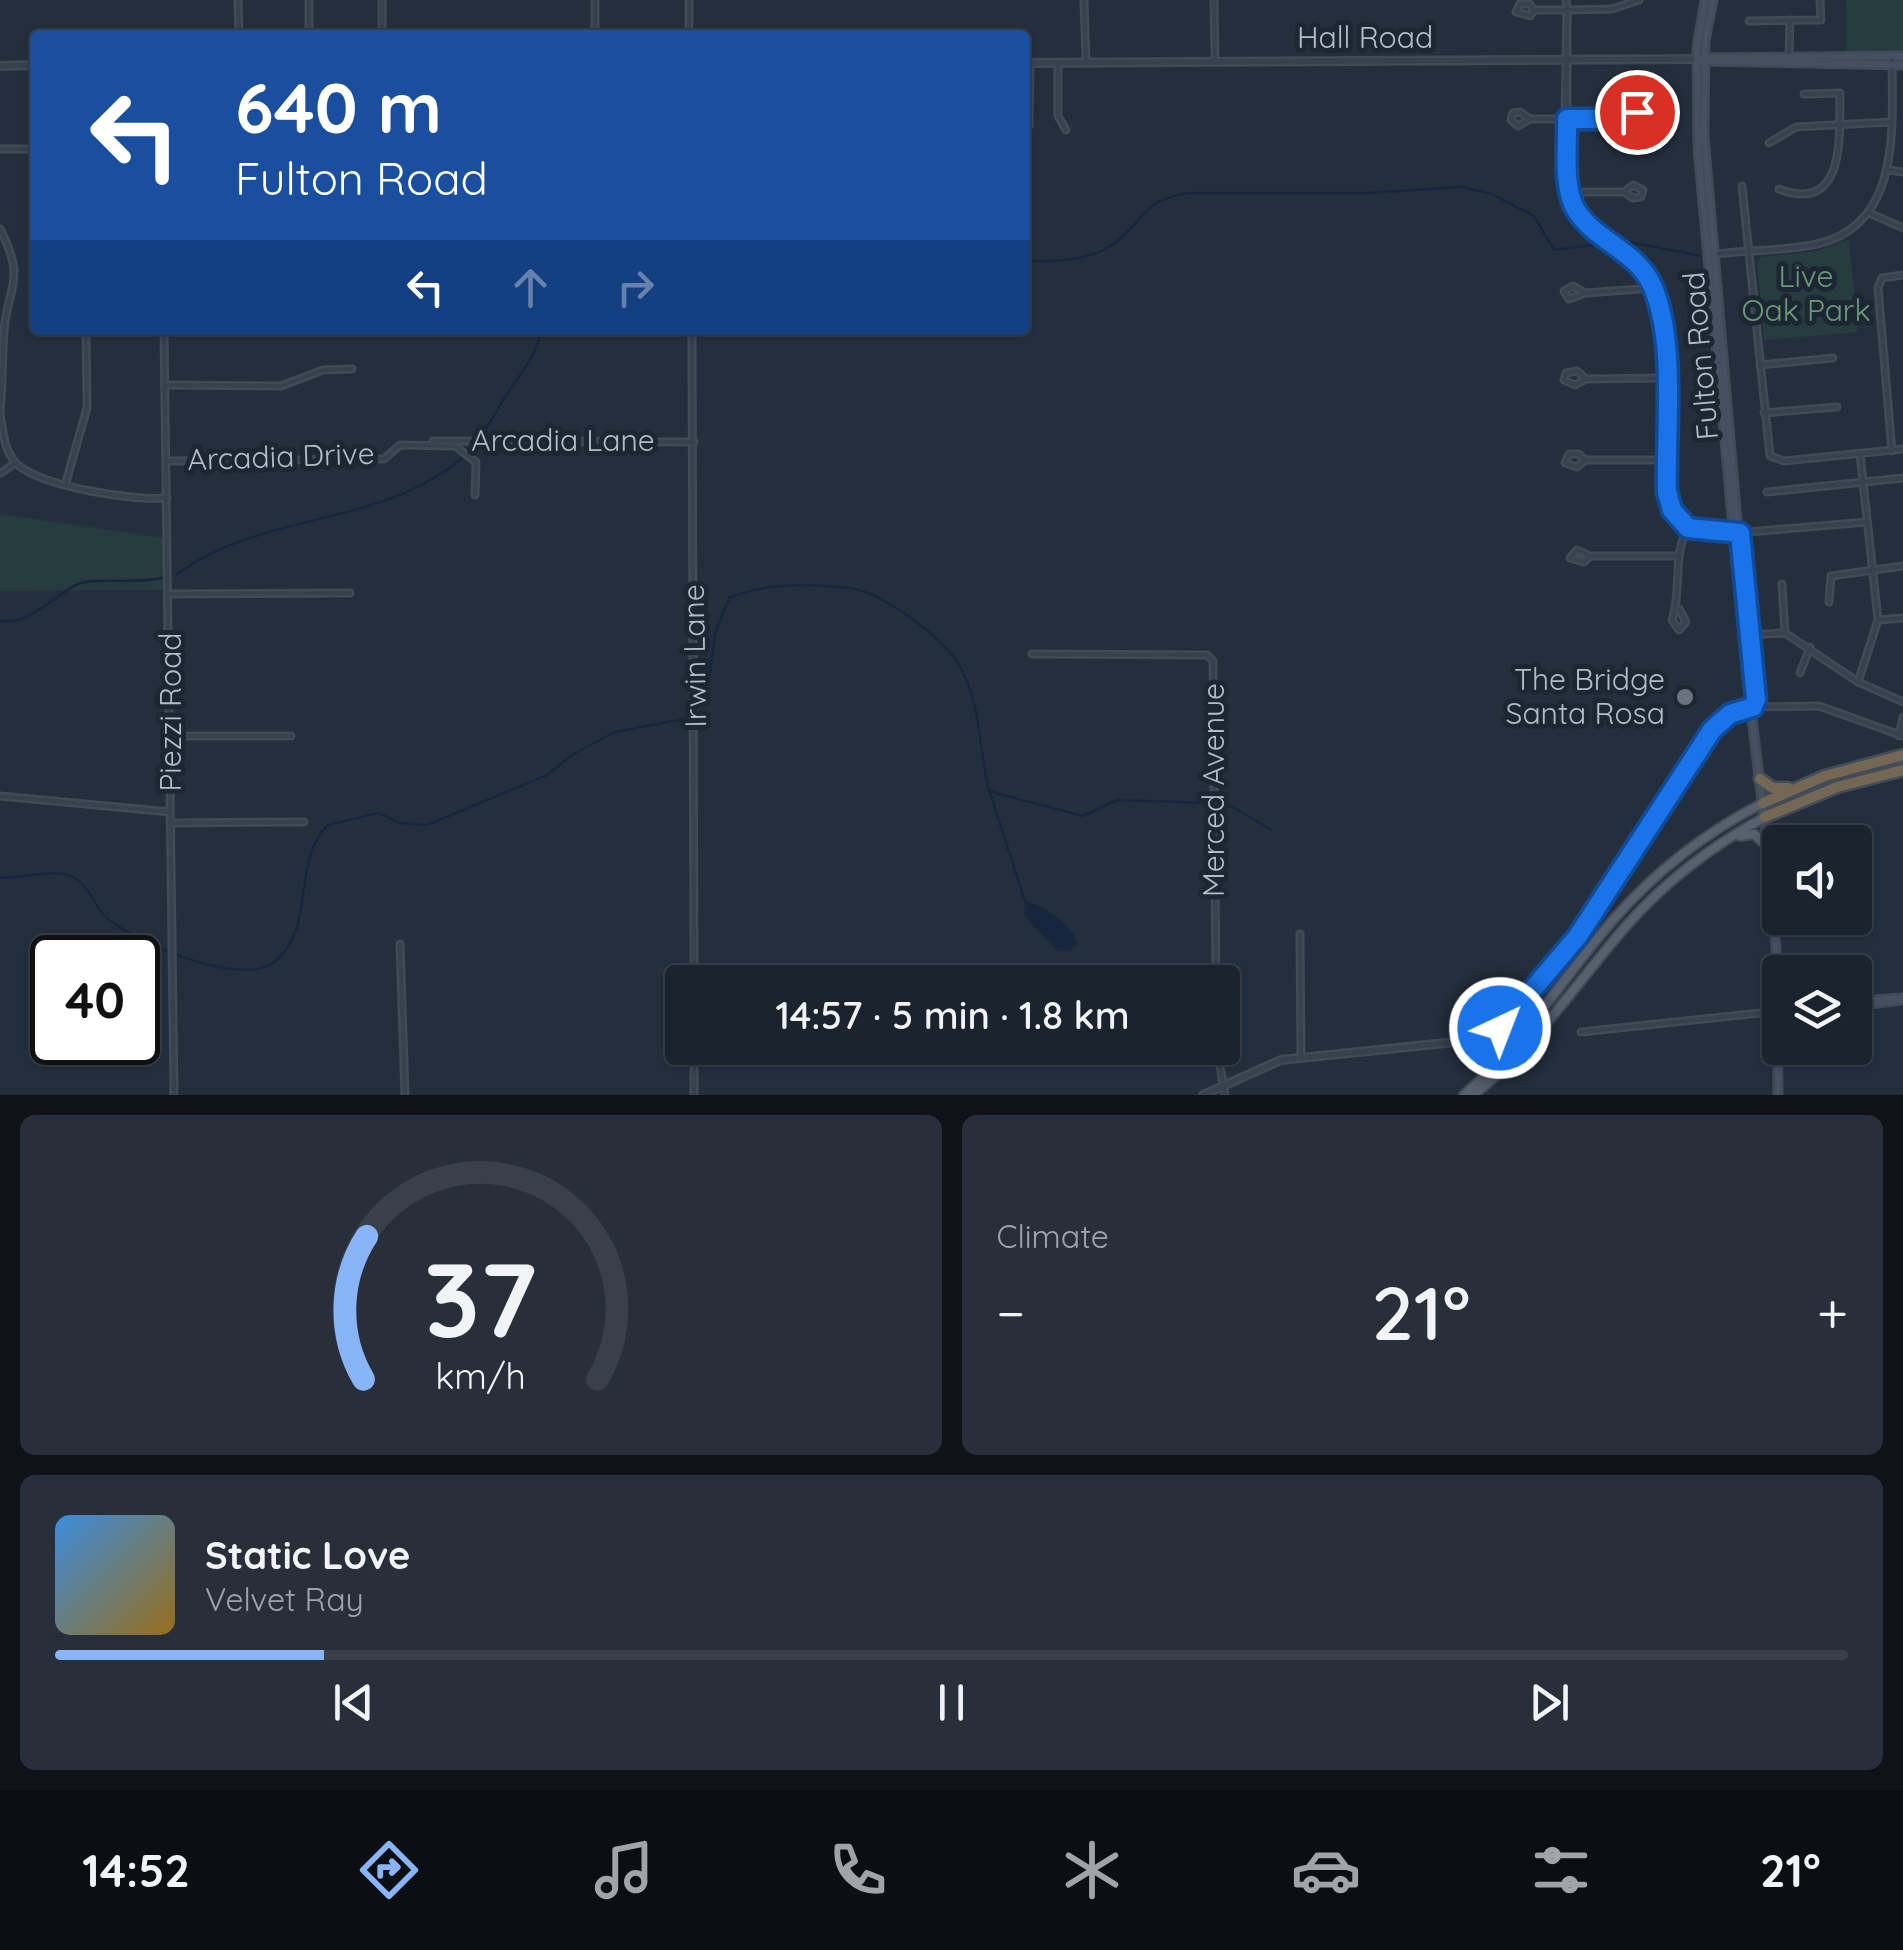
<!DOCTYPE html>
<html lang="en">
<head>
<meta charset="utf-8">
<style>
	:root { --surface:#1b232e; --page:#282f3a; --text:#f1f3f6; --muted:#a0a4aa; --line:#39404a; --accent:#8ab4f8 }
	body { margin:0; font-family:Quicksand,sans-serif; background:var(--page); color:var(--text); height:100vh; display:flex; flex-direction:column; font-size:38px; white-space:nowrap }
	* { box-sizing:border-box; margin:0 }
	p { font-size:32px; color:var(--muted) }
	.icon { flex:none; width:55px; height:55px; fill:none; stroke:currentColor; stroke-width:2; stroke-linecap:round; stroke-linejoin:round }
	.map { position:relative; height:1095px; overflow:hidden }
	.details { display:flex; flex-direction:column; gap:20px; padding:20px; background:#0f1319; flex:1 }
	.details>* { flex:none }
	.guide { position:absolute; left:30px; top:30px; width:1000px; height:305px; border-radius:10px; box-shadow:0 2px 8px #0004,0 0 0 2px var(--line); background:#1a4fa0; color:#fff; overflow:hidden }
	.controls { position:absolute; left:1762px; top:825px; display:grid; gap:20px }
	.controls a { display:grid; place-items:center; width:110px; height:110px; border-radius:10px; background:var(--surface); box-shadow:0 2px 8px #0004,0 0 0 2px var(--line); font-size:50px }
	.speed { position:absolute; left:30px; top:935px; display:flex; gap:20px; font-size:50px; font-weight:700; text-align:center }
	.speed>* { display:grid; place-content:center; width:130px; height:130px; border-radius:50%; background:var(--surface); box-shadow:0 2px 8px #0004,0 0 0 2px var(--line); line-height:1 }
	.speed .limit { border:5px solid #111; border-radius:15px; background:#fff; color:#111 }
	.pin { position:absolute; display:grid; place-items:center; width:85px; height:85px; color:#fff; margin:-42px; border:5px solid #fff; border-radius:50%; box-shadow:0 2px 10px #0007 }
	.me { position:absolute; width:110px; margin:-55px; rotate:43deg; stroke-linejoin:round; filter:drop-shadow(0 0 8px #0008) }
	.turn { display:flex; align-items:center; gap:35px; height:210px; padding:0 40px; font-size:45px }
	.turn .icon { width:130px; height:130px; stroke-width:2.5 }
	.turn b { display:block; font-size:70px; line-height:85px }
	.lanes { display:flex; align-items:center; height:95px; padding:0 40px; background:#0003; justify-content:center; gap:50px; direction:ltr }
	.lanes .off { opacity:.35 }
	.big { font-size:75px; font-weight:600; line-height:1.1 }
	.details .widget { flex:1; display:flex; flex-direction:column; justify-content:center; gap:15px; min-width:0; padding:0 35px; border-radius:15px; background:var(--page) }
	.details .dial { align-items:center; gap:0 }
	.dial svg { height:260px; overflow:visible; fill:none; stroke:var(--line); stroke-width:7; stroke-linecap:round; text-anchor:middle }
	.dial text { fill:var(--text); stroke:none }
	.song { display:flex; align-items:center; gap:30px }
	.cover { width:120px; height:120px; border-radius:15px; background:linear-gradient(135deg,hsl(210 70% 55%),hsl(40 70% 35%)) }
	.played { height:10px; border-radius:5px; background:linear-gradient(90deg,var(--accent) 15%,var(--line) 15%) }
	.keys { display:flex; justify-content:space-around; direction:ltr }
	.heat { display:flex; justify-content:space-between; align-items:center; font-size:55px; direction:ltr }
	.details .tiles { flex:1; display:grid; gap:20px; grid-template-columns:1fr 1fr }
	.widget:last-child { grid-column:span 2 }
	.trip { position:absolute; left:665px; top:965px; width:575px; height:100px; border-radius:10px; background:var(--surface); box-shadow:0 2px 8px #0004,0 0 0 2px var(--line); font-weight:600; line-height:100px; text-align:center }
	.tabs { display:flex; height:160px; justify-content:space-around; align-items:center; background:#0b0e12; color:var(--muted) }
	.tabs .icon { width:70px; height:70px }
	.tabs .current { color:var(--accent) }
	.tabs b { font-size:45px; color:var(--text) }
	.map>svg:first-child { display:block }
	.green { fill:#263c3f }
	.water { fill:#17263c }
	.lines { fill:none; stroke-linecap:round; stroke-linejoin:round }
	.stream { stroke:#17263c; stroke-width:2.5 }
	.minor-casing { stroke:#414a57; stroke-width:9 }
	.tertiary-casing { stroke:#414a57; stroke-width:10 }
	.secondary-casing { stroke:#414a57; stroke-width:11 }
	.primary-casing { stroke:#414a57; stroke-width:12 }
	.motorway-casing { stroke:#434c59; stroke-width:15 }
	.minor { stroke:#38414e; stroke-width:4 }
	.tertiary { stroke:#38414e; stroke-width:5 }
	.secondary { stroke:#465061; stroke-width:6 }
	.primary { stroke:#56606e; stroke-width:8 }
	.motorway { stroke:#746855; stroke-width:10 }
	.route-casing { stroke:#114b97; stroke-width:25 }
	.route { stroke:#1a73e8; stroke-width:18 }
	.worship-dot { fill:#6b7280; stroke:#1d2633; stroke-width:4 }
	.labels { text-anchor:middle; stroke-width:10; stroke-linejoin:round; paint-order:stroke }
	.street-label { font-size:30px; fill:#b4bcc9; stroke:#1d2633 }
	.park-label { font-size:30px; fill:#6b9a76; stroke:#1d2633 }
	.poi-label { font-size:30px; fill:#b4bcc9; stroke:#1d2633; text-anchor:end }
</style>
</head>
<body>
<div class="map">
<svg width="1903" height="1095" viewBox="0 0 1903 1095">
	<rect width="100%" height="100%" fill="#242f3e"/>
	<g class="green">
		<polygon points="1846,0 1903,0 1903,52 1847,52"/>
		<polygon points="1849,239 1858,332 1764,340 1757,263 1761,257 1818,251"/>
		<polygon points="0,514 164,538 165,590 0,591"/>
	</g>
	<path class="water" d="M 1025,901 C 1047,907 1069,922 1078,944 L 1070,950 L 1057,951 L 1024,915 Z"/>
	<g class="lines">
		<g class="stream">
			<polyline points="1619,240 1701,256"/>
			<path d="M 1025,261 C 1056,261 1090,262 1116,242 C 1147,216 1145,198 1191,193 L 1366,193 L 1461,187 L 1492,194 L 1534,216 L 1554,250 L 1602,244"/>
			<path d="M 177,574 C 261,512 379,527 460,460 C 478,445 493,417 505,397 C 518,378 538,354 541,330"/>
			<path d="M 0,621 C 33,624 52,596 78,584 C 95,577 139,585 165,577"/>
			<path d="M 699,705 L 710,673 L 715,633 L 729,598 C 763,583 812,584 849,588 C 882,592 943,637 959,665 C 981,702 979,751 989,791 L 1083,816 L 1117,800 L 1211,803"/>
			<polyline points="990,793 1025,901"/>
			<polyline points="1216,804 1233,807 1271,830"/>
			<path d="M 0,878 C 21,878 49,870 69,875 C 87,881 92,902 104,915 C 130,942 240,987 273,963 C 318,928 290,863 328,825 L 379,813 L 400,823 L 427,825 L 547,775 L 575,753 L 615,732 L 683,719"/>
		</g>
		<defs>
			<g id="minor">
				<polyline points="238,0 239,35"/>
				<polyline points="309,0 309,35"/>
				<polyline points="382,0 382,35"/>
				<polyline points="595,0 595,35"/>
				<polyline points="689,0 689,35"/>
				<polyline points="1084,0 1086,62"/>
				<polyline points="1214,0 1215,62"/>
				<polyline points="1566,0 1567,10 1612,9 1639,0"/>
				<polyline points="1534,10 1530,16 1516,12 1520,4 1530,4 1534,10 1567,10"/>
				<path d="M 1567,10 L 1565,113 L 1576,209 C 1614,253 1643,252 1662,314 L 1667,492 L 1679,519 L 1698,535 L 1732,533"/>
				<polyline points="1567,10 1567,119"/>
				<polyline points="1749,21 1821,20 1820,0"/>
				<polyline points="1789,55 1790,20"/>
				<polyline points="1058,62 1058,116 1066,130"/>
				<polyline points="1530,119 1518,126 1511,120 1513,113 1520,112 1530,119 1623,119 1630,125 1641,124 1643,118 1632,112 1623,119"/>
				<polyline points="1029,126 1030,63"/>
				<polyline points="1769,143 1796,127 1890,122"/>
				<polyline points="0,149 35,149"/>
				<polyline points="1890,170 1903,172"/>
				<polyline points="1742,186 1770,456 1784,461 1903,449"/>
				<path d="M 1779,189 C 1847,215 1839,134 1840,93 L 1804,94"/>
				<polyline points="1570,192 1624,192 1633,198 1641,197 1643,190 1633,185 1624,192"/>
				<polyline points="1869,213 1903,228"/>
				<path d="M 0,229 C 26,280 9,283 4,330 C 2,357 3,384 0,411"/>
				<path d="M 1717,254 C 1750,250 1785,251 1817,244 C 1903,225 1892,124 1892,56"/>
				<polyline points="1585,293 1569,299 1564,291 1573,286 1585,293 1654,288"/>
				<polyline points="164,330 174,1095"/>
				<polyline points="692,330 694,982"/>
				<polyline points="1760,365 1833,358"/>
				<polyline points="1586,379 1575,385 1564,380 1566,373 1577,371 1586,379 1666,378"/>
				<polyline points="165,385 281,386 323,370 352,369"/>
				<polyline points="1764,413 1837,407"/>
				<path d="M 0,414 C 3,431 4,452 17,464 C 42,487 134,501 167,498"/>
				<polyline points="433,441 694,442"/>
				<polyline points="1892,451 1878,288 1882,278 1903,275"/>
				<polyline points="1585,460 1577,467 1565,463 1569,454 1579,454 1585,460 1666,460"/>
				<polyline points="166,461 384,459 400,445 455,446 476,462 475,495"/>
				<polyline points="1,473 15,463"/>
				<polyline points="66,482 87,408 86,330"/>
				<polyline points="1767,492 1903,478"/>
				<polyline points="1688,528 1728,532"/>
				<polyline points="1737,533 1867,522"/>
				<polyline points="1590,556 1584,562 1570,558 1577,550 1590,556 1679,556"/>
				<polyline points="1782,584 1785,633"/>
				<polyline points="170,594 350,593"/>
				<polyline points="1829,602 1831,576 1903,566"/>
				<path d="M 1679,609 L 1686,622 L 1679,630 L 1672,620 C 1682,592 1672,555 1688,528"/>
				<polyline points="1878,620 1903,618"/>
				<polyline points="1750,635 1785,633 1858,682 1903,702"/>
				<polyline points="1032,654 1207,655 1213,661 1216,982"/>
				<polyline points="1800,673 1810,647"/>
				<polyline points="1858,682 1878,620 1860,454"/>
				<polyline points="1754,707 1819,706 1903,736"/>
				<polyline points="169,736 291,736"/>
				<polyline points="1899,736 1903,717"/>
				<polyline points="0,796 170,812"/>
				<polyline points="170,823 304,822"/>
				<polyline points="1300,934 1301,1057"/>
				<polyline points="400,944 405,1095"/>
				<polyline points="1581,1032 1779,1011"/>
				<polyline points="694,1048 694,1095"/>
				<polyline points="1217,1048 1225,1095"/>
			</g>
			<g id="tertiary">
				<polyline points="1025,63 1697,59"/>
				<polyline points="0,66 35,65"/>
				<polyline points="1203,1095 1281,1060 1465,1041 1504,1025 1578,937 1712,730 1728,716 1750,708"/>
			</g>
			<g id="secondary">
				<polyline points="1705,0 1697,48 1698,149 1746,668 1769,860 1777,961 1778,1095"/>
				<polyline points="1713,0 1705,41 1704,136 1753,706"/>
				<polyline points="1703,58 1903,56"/>
				<polyline points="1703,61 1903,65"/>
				<polyline points="1855,1001 1903,998"/>
				<polyline points="1855,1006 1903,1000"/>
			</g>
			<g id="primary">
				<polyline points="1740,836 1754,834 1768,847"/>
				<path d="M 1464,1095 C 1522,1044 1563,978 1613,920 C 1655,872 1706,832 1763,803"/>
				<path d="M 1473,1095 C 1535,1048 1576,983 1627,925 C 1666,881 1713,845 1765,817"/>
			</g>
			<g id="motorway">
				<polyline points="1760,779 1773,788 1788,788"/>
				<polyline points="1763,803 1825,776 1903,755"/>
				<polyline points="1765,817 1837,787 1903,770"/>
			</g>
		</defs>
		<use href="#minor" class="minor-casing"/>
		<use href="#tertiary" class="tertiary-casing"/>
		<use href="#secondary" class="secondary-casing"/>
		<use href="#primary" class="primary-casing"/>
		<use href="#motorway" class="motorway-casing"/>
		<use href="#minor" class="minor"/>
		<use href="#tertiary" class="tertiary"/>
		<use href="#secondary" class="secondary"/>
		<use href="#primary" class="primary"/>
		<use href="#motorway" class="motorway"/>
	</g>
	<g class="lines">
		<defs>
			<path id="route" d="M 1500,1028 L 1578,936 L 1712,730 L 1730,714 L 1753,707 L 1756,699 L 1740,533 L 1688,528 L 1672,510 L 1667,492 C 1665,431 1677,341 1652,285 C 1636,250 1596,242 1576,210 C 1562,187 1568,145 1567,119 L 1624,119 L 1637,112"/>
		</defs>
		<use href="#route" class="route-casing"/>
		<use href="#route" class="route"/>
	</g>
	<circle class="worship-dot" cx="1685" cy="697" r="10"/>
	<g class="labels">
		<g class="street-label">
			<text x="1365" y="48">Hall Road</text>
			<text transform="translate(1701 356) rotate(-95)" y="10">Fulton Road</text>
			<text x="563" y="451">Arcadia Lane</text>
			<text transform="translate(281 457) rotate(-2)" y="10">Arcadia Drive</text>
			<text transform="translate(695 656) rotate(-91)" y="10">Irwin Lane</text>
			<text transform="translate(171 712) rotate(-90)" y="10">Piezzi Road</text>
			<text transform="translate(1214 790) rotate(-90)" y="10">Merced Avenue</text>
		</g>
		<g class="park-label">
			<text x="1806" y="287">Live<tspan x="1806" dy="34">Oak Park</tspan></text>
		</g>
		<g class="poi-label">
			<text x="1665" y="690">The Bridge<tspan x="1665" dy="34">Santa Rosa</tspan></text>
		</g>
	</g>
</svg>
<div class="controls">
<a><svg class="icon" aria-label="sound" viewBox="0 0 24 24"><path d="M4 9h4l5-4v14l-5-4H4zM17 9q2 3 0 6"/></svg></a>
<a><svg class="icon" aria-label="layers" viewBox="0 0 24 24"><path d="M12 4l9 5-9 5-9-5zM3 14l9 5 9-5"/></svg></a>
</div>
<div class="speed"><div class="limit">40</div></div>
<div class="pin" style="left:1637px;top:112px;background:#d93025"><svg class="icon" aria-label="arrive" viewBox="0 0 24 24"><path d="M6 21V4h12l-3 4 3 4H6"/></svg></div>
<svg class="me" style="left:1500px;top:1028px" viewBox="-20 -20 40 40"><circle r="17" fill="#1a73e8" stroke="#fff" stroke-width="3"/><path d="M0-11L8 9 0 5-8 9z" fill="#fff"/></svg>
<div class="trip">14:57 · 5 min · 1.8 km</div>
<div class="guide">
<div class="turn"><svg class="icon" aria-label="left" viewBox="0 0 24 24"><path d="M17 20v-9H6M10 6l-5 5 5 5"/></svg><div><b>640 m</b>Fulton Road</div></div>
<div class="lanes"><svg class="icon" aria-label="left" viewBox="0 0 24 24"><path d="M17 20v-9H6M10 6l-5 5 5 5"/></svg><svg class="icon off" aria-label="ahead" viewBox="0 0 24 24"><path d="M12 20V5M6 11l6-6 6 6"/></svg><svg class="icon off" aria-label="right" viewBox="0 0 24 24"><path d="M7 20v-9h11M14 6l5 5-5 5"/></svg></div>
</div>
</div>
<section class="details">
<div class="tiles">
<div class="widget dial"><svg viewBox="0 0 100 80">
<path d="M14 69A42 42 0 1 1 86 69"/>
<path d="M14 69A42 42 0 0 1 15 25" stroke="#8ab4f8"/>
<text x="50" y="56" font-size="32" font-weight="700">37</text>
<text x="50" y="72" font-size="11">km/h</text>
</svg></div>
<div class="widget"><p>Climate</p>
<div class="heat"><a>−</a><b class="big">21°</b><a>+</a></div>
</div>
<div class="widget">
<div class="song"><i class="cover"></i><div><b>Static Love</b><p>Velvet Ray</p></div></div>
<div class="played"></div>
<div class="keys"><svg class="icon" aria-label="previous" viewBox="0 0 24 24"><path d="M18 5L8 12l10 7zM5 5v14"/></svg><svg class="icon" aria-label="pause" viewBox="0 0 24 24"><path d="M8 5v14M16 5v14"/></svg><svg class="icon" aria-label="next" viewBox="0 0 24 24"><path d="M6 5l10 7-10 7zM19 5v14"/></svg></div>
</div>
</div>
</section>
<nav class="tabs">
<b>14:52</b>
<svg class="icon current" aria-label="directions" viewBox="0 0 24 24"><path d="M12 3l9 9-9 9-9-9zM9 14v-3h6M13 9l2 2-2 2"/></svg>
<svg class="icon" aria-label="music" viewBox="0 0 24 24"><path d="M9 18V5l10-2v13"/><circle cx="6" cy="18" r="3"/><circle cx="16" cy="16" r="3"/></svg>
<svg class="icon" aria-label="phone" viewBox="0 0 24 24"><path d="M5 4h4l2 5-3 2q2 4 5 5l2-3 5 2v4C11 20 4 13 5 4z"/></svg>
<svg class="icon" aria-label="climate" viewBox="0 0 24 24"><path d="M12 3v18M4 7l16 10M4 17L20 7"/></svg>
<svg class="icon" aria-label="car" viewBox="0 0 24 24"><path d="M5 17H2v-5l4-1 3-4h7l3 4 3 1v5h-3M9 17h6M6 11h13"/><circle cx="7" cy="17" r="2"/><circle cx="17" cy="17" r="2"/></svg>
<svg class="icon" aria-label="filters" viewBox="0 0 24 24"><path d="M4 7h16M4 17h16"/><circle cx="9" cy="7" r="2"/><circle cx="15" cy="17" r="2"/></svg>
<b>21°</b>
</nav>
</body>
</html>
